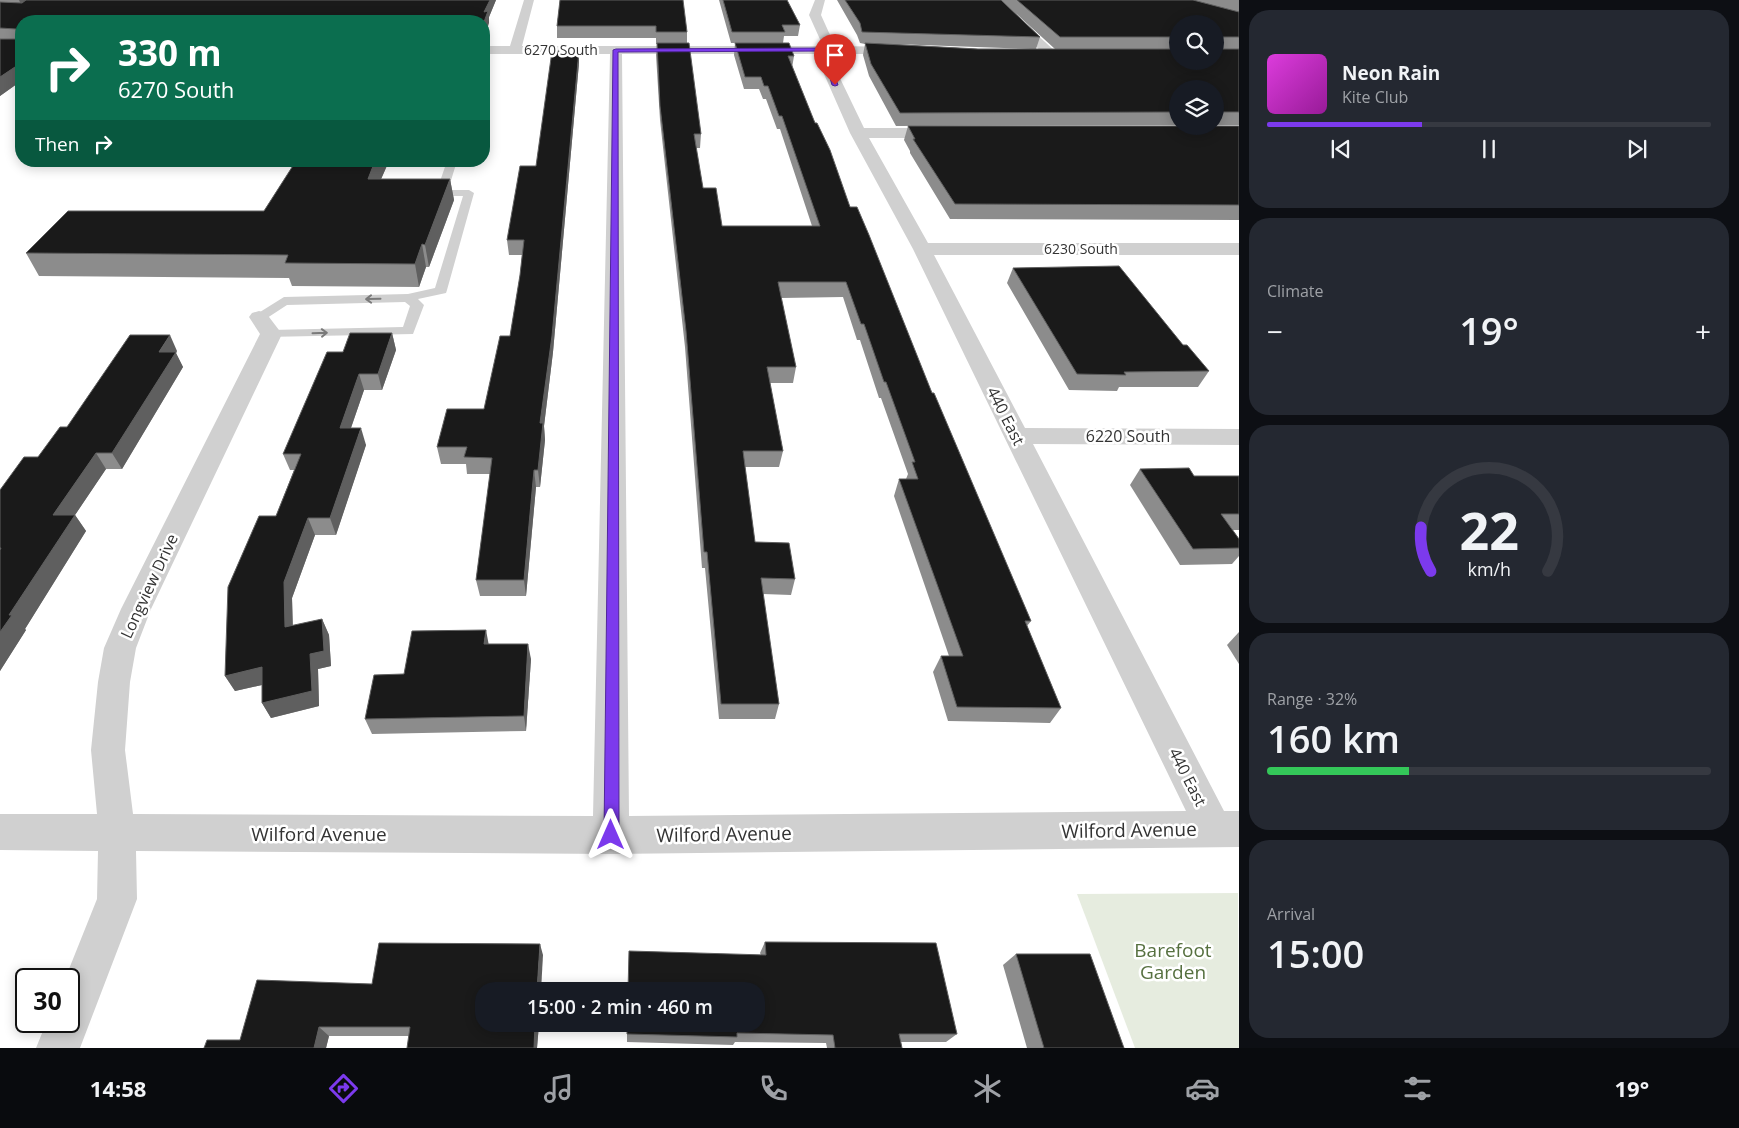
<!DOCTYPE html>
<html lang="en">
<head>
<meta charset="utf-8">
<style>
	:root { --surface:#171b24; --page:#242831; --text:#f1f3f6; --muted:#9ea1a6; --line:#363941; --accent:#7c3aed }
	body { margin:0; font-family:"Open Sans",sans-serif; background:var(--page); color:var(--text); height:100vh; display:flex; flex-direction:column; font-size:19px; white-space:nowrap }
	* { box-sizing:border-box; margin:0 }
	p { font-size:16px; color:var(--muted) }
	.icon { flex:none; width:28px; height:28px; fill:none; stroke:currentColor; stroke-width:2; stroke-linecap:round; stroke-linejoin:round }
	.map { position:relative; flex:1; overflow:hidden }
	.drawer { display:flex; flex-direction:column; gap:10px; padding:10px; background:#0d0f14; width:500px }
	.drawer>* { flex:none }
	.guide { position:absolute; left:15px; top:15px; width:475px; height:152px; border-radius:20px; box-shadow:0 2px 12px #0003; background:#0b6e4f; color:#fff; overflow:hidden }
	.tools { position:absolute; left:1169px; top:15px; display:grid; gap:10px }
	.tools a { display:grid; place-items:center; width:55px; height:55px; border-radius:50%; background:var(--surface); box-shadow:0 2px 12px #0003; font-size:25px }
	.speed { position:absolute; left:15px; top:968px; display:flex; gap:10px; font-size:25px; font-weight:700; text-align:center }
	.speed>* { display:grid; place-content:center; width:65px; height:65px; border-radius:50%; background:var(--surface); box-shadow:0 2px 12px #0003; line-height:1 }
	.speed .limit { border:2px solid #111; border-radius:8px; background:#fff; color:#111 }
	.pin { position:absolute; display:grid; place-items:center; width:42px; height:42px; color:#fff; margin:-51px -21px; border-radius:50% 50% 50% 0; rotate:-45deg; box-shadow:0 0 5px #0007 }
	.pin .icon { rotate:45deg }
	.me { position:absolute; width:55px; margin:-28px; rotate:0deg; stroke-linejoin:round; filter:drop-shadow(0 0 4px #0008) }
	.turn { display:flex; align-items:center; gap:18px; height:105px; padding:0 20px; font-size:22px }
	.turn .icon { width:65px; height:65px; stroke-width:2.5 }
	.turn b { display:block; font-size:35px; line-height:42px }
	.then { display:flex; align-items:center; height:48px; padding:0 20px; background:#0003; gap:10px; font-size:19px }
	.big { font-size:38px; font-weight:600; line-height:1.1 }
	.drawer .tile { flex:1; display:flex; flex-direction:column; justify-content:center; gap:8px; min-width:0; padding:0 18px; border-radius:20px; background:var(--page) }
	.drawer .dial { align-items:center; gap:0 }
	.dial svg { height:130px; overflow:visible; fill:none; stroke:var(--line); stroke-width:7; stroke-linecap:round; text-anchor:middle }
	.dial text { fill:var(--text); stroke:none }
	.song { display:flex; align-items:center; gap:15px }
	.cover { width:60px; height:60px; border-radius:8px; background:linear-gradient(135deg,hsl(300 70% 55%),hsl(300 70% 35%)) }
	.played { height:5px; border-radius:2px; background:linear-gradient(90deg,var(--accent) 35%,var(--line) 35%) }
	.keys { display:flex; justify-content:space-around; direction:ltr }
	.heat { display:flex; justify-content:space-between; align-items:center; font-size:28px; direction:ltr }
	.charge { height:8px; border-radius:4px; background:linear-gradient(90deg,#34c759 32%,var(--line) 0) }
	.trip { position:absolute; left:475px; top:982px; width:290px; height:50px; border-radius:20px; background:var(--surface); box-shadow:0 2px 12px #0003; font-weight:600; line-height:50px; text-align:center }
	.tabs { display:flex; height:80px; justify-content:space-around; align-items:center; background:#090b0e; color:var(--muted) }
	.tabs .icon { width:35px; height:35px }
	.tabs .on { color:var(--accent) }
	.tabs b { font-size:22px; color:var(--text) }
	main { display:flex; flex:1; min-height:0 }
	.map>svg:first-child { display:block }
	.green { fill:#e6ecdf }
	.lines { fill:none; stroke-linecap:round; stroke-linejoin:round }
	.lane { fill:#d0d0d0; fill-rule:evenodd }
	.street { fill:#d0d0d0; fill-rule:evenodd }
	.wall { fill:#8c8c8c; fill-rule:evenodd }
	.shaded-wall { fill:#5f5f5f }
	.building { fill:#1a1a1a; stroke:#5f5f5f }
	.oneway { stroke:#7a7a7a }
	.route { fill:#7c3aed; stroke:#51269a }
	.labels { text-anchor:middle; stroke-width:5; stroke-linejoin:round; paint-order:stroke }
	.far-street-label { font-size:14px; fill:#333; stroke:#fff }
	.street-label { font-size:16px; fill:#333; stroke:#fff }
	.near-street-label { font-size:19px; fill:#333; stroke:#fff }
	.near-park-label { font-size:19px; fill:#56703f; stroke:#fff }
</style>
</head>
<body>
<main>
<div class="map">
<svg width="1239" height="1048" viewBox="0 0 1239 1048">
	<rect width="100%" height="100%" fill="#fff"/>
	<polygon class="green" points="1238,893 1239,1048 1135,1048 1077,894"/>
	<g class="lines">
		<polygon class="lane" points="447,161 457,161 448,190 469,190 474,193 447,290 446,293 418,299 424,305 413,334 266,337 264,334 271,330 403,327 410,306 405,302 287,305 264,320 254,320 252,317 284,297 408,294 435,288 463,196 441,196 436,193"/>
		<g class="street">
			<path d="M 524,0 L 534,0 L 522,46 L 823,46 L 809,15 L 815,0 L 825,0 L 821,15 L 835,46 L 905,47 L 907,50 L 901,54 L 836,54 L 838,74 L 864,128 L 943,128 L 948,130 L 951,133 L 948,136 L 943,138 L 869,138 L 928,243 L 1239,243 L 1239,255 L 934,255 L 1025,428 L 1239,429 L 1239,445 L 1033,444 L 1224,811 L 1239,811 L 1239,847 L 611,854 L 136,851 L 137,899 L 80,1048 L 36,1048 L 47,1021 L 69,1021 L 69,979 L 65,979 L 97,899 L 98,851 L 0,850 L 0,814 L 97,814 L 91,750 L 98,682 L 104,648 L 121,609 L 260,334 L 249,317 L 252,313 L 259,311 L 266,313 L 282,334 L 151,609 L 136,648 L 130,682 L 125,750 L 133,814 L 593,816 L 610,54 L 484,54 L 484,46 L 510,46 ZM 622,54 L 823,54 L 824,74 L 850,133 L 913,249 L 1186,811 L 629,816 Z"/>
			<polygon points="988,0 999,0 1056,52 1058,55 1056,58 1048,58"/>
		</g>
	</g>
	<g class="wall">
		<polygon points="0,0 496,0 489,17 489,23 21,21 21,81 0,96"/>
		<polygon points="560,0 687,32 687,43 701,134 700,148 696,148 703,188 722,226 812,226 780,129 777,129 766,99 763,99 759,89 744,89 734,55 735,43 731,43 719,0 787,0 800,25 798,36 784,36 783,43 794,56 792,68 850,207 932,393 1031,621 1027,626 1061,708 1050,723 948,721 933,672 941,656 949,656 894,496 899,479 906,479 908,474 881,398 879,398 860,340 857,340 843,297 781,298 796,367 793,383 770,383 783,451 779,467 745,467 755,542 795,579 791,595 763,594 779,704 775,719 719,719 705,568 702,568 685,347 660,120 656,55 657,44 656,44 656,38 557,38 557,26"/>
		<path d="M 837,0 L 1001,0 L 1040,37 L 1036,49 L 1055,49 L 1001,0 L 1239,0 L 1239,125 L 1215,125 L 1215,89 L 1178,89 L 1178,125 L 896,126 L 869,76 L 863,55 L 865,44 L 860,43 L 857,35 ZM 1178,24 L 1215,61 L 1178,61 ZM 893,44 L 1031,49 L 978,49 Z"/>
		<polygon points="579,63 553,352 544,426 545,440 540,487 536,487 526,596 480,596 476,580 490,474 467,474 466,464 441,464 437,447 484,409 510,336 520,275 522,255 509,255 507,240 536,166"/>
		<polygon points="908,126 1239,126 1239,220 950,219 910,153 910,151 904,140"/>
		<polygon points="296,161 389,161 381,179 450,179 454,200 429,267 426,267 419,287 292,286 289,278 39,276 26,253 264,211"/>
		<polygon points="1013,268 1183,345 1209,371 1198,387 1119,387 1117,391 1069,390 1007,283"/>
		<polygon points="392,333 396,350 382,390 364,390 351,428 366,445 336,535 315,535 292,598 293,626 322,619 329,635 331,666 318,669 319,706 271,718 262,703 262,685 235,691 225,676 276,516 294,470 290,470 283,454 343,352"/>
		<polygon points="177,351 176,353 183,367 122,469 106,469 75,515 86,531 25,629 26,630 0,671 0,490 38,457 67,427"/>
		<polygon points="1140,469 1194,476 1239,476 1239,530 1233,530 1239,539 1239,556 1232,564 1180,565 1130,485"/>
		<polygon points="1239,632 1239,664 1227,645"/>
		<polygon points="489,644 531,659 526,731 372,734 365,719 404,674"/>
		<polygon points="765,942 957,1034 946,1042 901,1042 902,1048 827,1048 826,1043 735,1042 733,1045 627,1042 627,1024 761,955 760,953"/>
		<polygon points="1016,954 1124,1048 1027,1048 1003,965"/>
		<polygon points="543,955 484,1024 539,1024 537,1048 407,1048 409,1036 329,1036 326,1048 204,1048 240,1040 372,984"/>
	</g>
	<g class="shaded-wall">
		<polygon points="19,0 35,0 22,7"/>
		<polygon points="490,0 496,0 489,17 489,23 484,39 484,12"/>
		<polygon points="579,51 579,63 553,352 544,426 545,440 540,487 538,470 540,423"/>
		<polygon points="21,63 21,81 0,96 0,77"/>
		<polygon points="375,161 389,161 372,200 368,179"/>
		<polygon points="450,179 454,200 429,267 425,245"/>
		<polygon points="422,244 426,267 419,287 415,264"/>
		<polygon points="392,333 396,350 382,390 378,374"/>
		<polygon points="170,335 177,351 176,353 183,367 122,469 112,453 159,352"/>
		<polygon points="359,374 364,390 345,445 340,428"/>
		<polygon points="361,428 366,445 336,535 330,518"/>
		<polygon points="96,453 106,469 75,515 86,531 25,629 26,630 0,671 0,632 9,615 53,515"/>
		<polygon points="534,470 536,487 526,596 524,580"/>
		<polygon points="308,518 315,535 292,598 293,643 285,627 284,582"/>
		<polygon points="322,619 329,635 331,666 318,669 319,706 271,718 262,703"/>
		<polygon points="486,630 489,646 484,644"/>
		<polygon points="528,644 531,659 526,731 524,716"/>
		<polygon points="262,667 271,683 235,691 225,676"/>
		<polygon points="540,944 543,955 541,991 537,991"/>
		<polygon points="535,1024 539,1024 537,1048 534,1048"/>
		<polygon points="319,1027 329,1036 326,1048 314,1048"/>
	</g>
	<g class="building">
		<polygon points="26,0 490,0 484,12 488,11 484,22 484,21 21,21 21,63 0,77 0,39 16,39 16,29 0,28 0,2 22,3"/>
		<polygon points="560,0 683,0 687,32 656,32 656,26 557,26"/>
		<polygon points="723,0 787,0 800,25 782,25 785,32 732,32"/>
		<polygon points="845,0 1001,0 1040,37 862,32 860,23"/>
		<polygon points="1017,0 1193,0 1239,12 1239,37 1221,37 1219,39 1221,49 1239,49 1239,112 1215,112 1215,89 1178,89 1178,112 900,113 871,64 865,43 978,49 1178,49 1178,61 1215,61 1215,24 1178,24 1178,37 1060,37"/>
		<polygon points="657,43 689,43 701,134 694,134 703,188 716,188 722,226 820,226 782,116 779,116 768,86 764,86 761,77 745,77 735,43 789,43 794,56 788,56 815,123 817,123 830,150 850,207 857,207 869,235 932,393 934,393 1031,621 1025,621 1061,708 957,707 941,656 963,656 899,479 918,479 912,462 915,462 886,382 884,382 864,324 861,324 846,282 778,282 796,367 767,367 783,451 743,451 755,542 789,543 795,579 761,578 779,704 721,704 707,552 704,552 686,331 660,106"/>
		<polygon points="552,51 579,51 552,336 540,423 543,423 538,470 534,470 524,580 476,580 492,458 464,457 467,447 437,447 447,409 484,409 500,336 510,336 520,275 524,240 507,240 520,166 536,166"/>
		<polygon points="908,126 1239,126 1239,205 955,204 913,139 915,139"/>
		<polygon points="296,161 375,161 368,179 450,179 425,245 422,244 415,264 285,263 288,255 26,253 68,211 264,211"/>
		<polygon points="1119,266 1183,345 1187,345 1209,371 1124,372 1126,375 1077,374 1013,268"/>
		<polygon points="350,333 392,333 378,374 359,374 340,428 361,428 330,518 308,518 284,582 285,627 322,619 324,651 310,654 312,691 262,703 262,667 225,676 228,587 259,516 276,516 301,454 283,454 327,352 343,352"/>
		<polygon points="130,335 170,335 159,352 176,352 112,453 96,453 53,515 75,515 9,615 12,615 0,632 0,550 1,548 0,548 0,490 24,457 38,457 60,427 67,427"/>
		<polygon points="1189,468 1194,476 1239,476 1239,514 1221,514 1239,539 1239,548 1193,549 1140,469"/>
		<polygon points="486,630 484,644 528,644 524,716 365,719 374,675 404,674 412,631"/>
		<polygon points="765,942 936,943 957,1034 899,1034 902,1048 835,1048 833,1035 737,1033 737,1037 627,1034 627,1024 756,1024 756,991 628,991 629,951 766,955"/>
		<polygon points="379,943 540,944 537,991 484,991 484,1024 535,1024 534,1048 407,1048 410,1027 319,1027 314,1048 204,1048 207,1040 240,1040 257,980 372,984"/>
		<polygon points="1016,954 1090,954 1124,1048 1044,1048"/>
	</g>
	<defs><path id="oneway-shaft" d="M-6 0H5M1.5-3L5.5 0L1.5 3" fill="none" stroke-width="1.6" stroke-linecap="round" stroke-linejoin="round" transform="scale(1.25)"/></defs>
	<g class="oneway">
		<use href="#oneway-shaft" transform="translate(373 299) rotate(179)"/>
		<use href="#oneway-shaft" transform="translate(320 333) rotate(-2)"/>
	</g>
	<polygon class="route" points="831,48 833,49 834,74 838,85 835,86 832,85 829,74 828,51 618,52 619,835 617,841 611,843 606,841 604,835 613,50 616,49"/>
	<g class="labels">
		<g class="far-street-label">
			<text x="561" y="55">6270 South</text>
			<text x="1081" y="254">6230 South</text>
		</g>
		<g class="street-label">
			<text transform="translate(1006 416) rotate(63)" y="6">440 East</text>
			<text x="1128" y="442">6220 South</text>
			<text transform="translate(149 586) rotate(-65)" y="6">Longview Drive</text>
			<text transform="translate(1188 777) rotate(63)" y="6">440 East</text>
		</g>
		<g class="near-street-label">
			<text transform="translate(1129 830) rotate(-1)" y="7">Wilford Avenue</text>
			<text x="319" y="841">Wilford Avenue</text>
			<text transform="translate(724 834) rotate(-1)" y="7">Wilford Avenue</text>
		</g>
		<g class="near-park-label">
			<text x="1173" y="957">Barefoot<tspan x="1173" dy="22">Garden</tspan></text>
		</g>
	</g>
</svg>
<div class="tools">
<a><svg class="icon" aria-label="search" viewBox="0 0 24 24"><circle cx="10" cy="10" r="6"/><path d="M15 15l6 6"/></svg></a>
<a><svg class="icon" aria-label="layers" viewBox="0 0 24 24"><path d="M12 4l9 5-9 5-9-5zM3 14l9 5 9-5"/></svg></a>
</div>
<div class="speed"><div class="limit">30</div></div>
<div class="pin" style="left:835px;top:85px;background:#d93025"><svg class="icon" aria-label="arrive" viewBox="0 0 24 24"><path d="M6 21V4h12l-3 4 3 4H6"/></svg></div>
<svg class="me" style="left:611px;top:835px" viewBox="-20 -20 40 40"><path d="M0-17L14 15 0 8-14 15z" fill="#7c3aed" stroke="#fff" stroke-width="4"/></svg>
<div class="trip">15:00 · 2 min · 460 m</div>
<div class="guide">
<div class="turn"><svg class="icon" aria-label="right" viewBox="0 0 24 24"><path d="M7 20v-9h11M14 6l5 5-5 5"/></svg><div><b>330 m</b>6270 South</div></div>
<div class="then">Then<svg class="icon" aria-label="right" viewBox="0 0 24 24"><path d="M7 20v-9h11M14 6l5 5-5 5"/></svg></div>
</div>
</div>
<section class="drawer">
<div class="tile">
<div class="song"><i class="cover"></i><div><b>Neon Rain</b><p>Kite Club</p></div></div>
<div class="played"></div>
<div class="keys"><svg class="icon" aria-label="previous" viewBox="0 0 24 24"><path d="M18 5L8 12l10 7zM5 5v14"/></svg><svg class="icon" aria-label="pause" viewBox="0 0 24 24"><path d="M8 5v14M16 5v14"/></svg><svg class="icon" aria-label="next" viewBox="0 0 24 24"><path d="M6 5l10 7-10 7zM19 5v14"/></svg></div>
</div>
<div class="tile"><p>Climate</p>
<div class="heat"><a>−</a><b class="big">19°</b><a>+</a></div>
</div>
<div class="tile dial"><svg viewBox="0 0 100 80">
<path d="M14 69A42 42 0 1 1 86 69"/>
<path d="M14 69A42 42 0 0 1 8 42" stroke="#7c3aed"/>
<text x="50" y="56" font-size="32" font-weight="700">22</text>
<text x="50" y="72" font-size="11">km/h</text>
</svg></div>
<div class="tile"><p>Range · 32%</p><b class="big">160 km</b><div class="charge"></div></div>
<div class="tile"><p>Arrival</p><b class="big">15:00</b></div>
</section>
</main>
<nav class="tabs">
<b>14:58</b>
<svg class="icon on" aria-label="directions" viewBox="0 0 24 24"><path d="M12 3l9 9-9 9-9-9zM9 14v-3h6M13 9l2 2-2 2"/></svg>
<svg class="icon" aria-label="music" viewBox="0 0 24 24"><path d="M9 18V5l10-2v13"/><circle cx="6" cy="18" r="3"/><circle cx="16" cy="16" r="3"/></svg>
<svg class="icon" aria-label="phone" viewBox="0 0 24 24"><path d="M5 4h4l2 5-3 2q2 4 5 5l2-3 5 2v4C11 20 4 13 5 4z"/></svg>
<svg class="icon" aria-label="climate" viewBox="0 0 24 24"><path d="M12 3v18M4 7l16 10M4 17L20 7"/></svg>
<svg class="icon" aria-label="car" viewBox="0 0 24 24"><path d="M5 17H2v-5l4-1 3-4h7l3 4 3 1v5h-3M9 17h6M6 11h13"/><circle cx="7" cy="17" r="2"/><circle cx="17" cy="17" r="2"/></svg>
<svg class="icon" aria-label="filters" viewBox="0 0 24 24"><path d="M4 7h16M4 17h16"/><circle cx="9" cy="7" r="2"/><circle cx="15" cy="17" r="2"/></svg>
<b>19°</b>
</nav>
</body>
</html>
